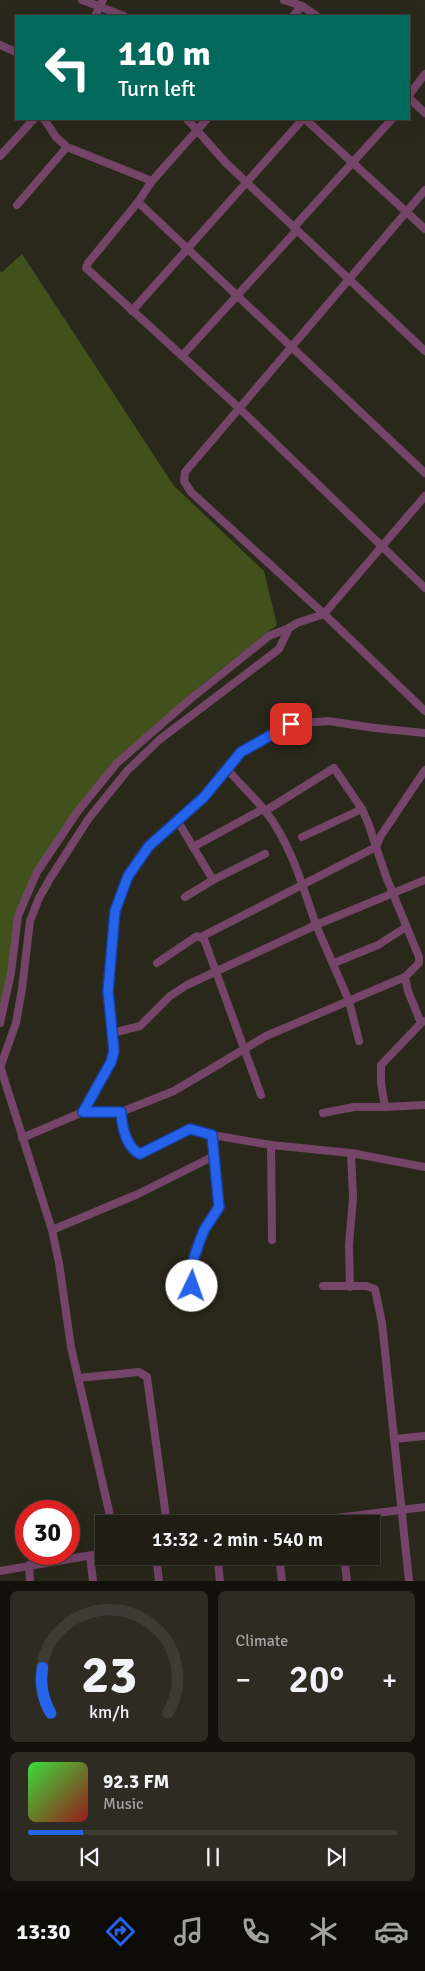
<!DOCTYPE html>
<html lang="en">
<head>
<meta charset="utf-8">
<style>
	:root { --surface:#201e14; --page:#2d2b22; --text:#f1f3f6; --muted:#a2a2a0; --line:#3d3c34; --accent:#2563eb }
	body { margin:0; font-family:Signika,sans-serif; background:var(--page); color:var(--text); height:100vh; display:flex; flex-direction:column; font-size:19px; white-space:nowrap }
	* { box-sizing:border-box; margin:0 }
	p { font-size:16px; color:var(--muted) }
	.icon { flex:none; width:28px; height:28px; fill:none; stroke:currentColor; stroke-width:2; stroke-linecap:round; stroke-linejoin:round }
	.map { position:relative; height:1581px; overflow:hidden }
	.sheet { display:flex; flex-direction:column; gap:10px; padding:10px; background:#12100b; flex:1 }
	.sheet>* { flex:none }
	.banner { position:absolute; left:15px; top:15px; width:395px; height:105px; border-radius:0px; box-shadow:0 5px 20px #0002,0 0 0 1px var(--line); background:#00695c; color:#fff; overflow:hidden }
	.speed { position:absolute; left:15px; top:1500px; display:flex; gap:10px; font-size:25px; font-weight:700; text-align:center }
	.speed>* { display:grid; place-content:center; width:65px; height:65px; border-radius:50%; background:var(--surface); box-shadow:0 5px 20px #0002,0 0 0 1px var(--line); line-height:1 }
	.speed .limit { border:8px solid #d22; background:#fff; color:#111 }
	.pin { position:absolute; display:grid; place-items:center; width:42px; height:42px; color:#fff; margin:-21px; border-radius:10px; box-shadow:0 2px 8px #0006 }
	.me { position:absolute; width:55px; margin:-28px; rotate:3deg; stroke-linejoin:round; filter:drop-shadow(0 0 4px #0008) }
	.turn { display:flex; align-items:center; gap:18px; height:105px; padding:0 20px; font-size:22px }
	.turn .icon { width:65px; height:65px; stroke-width:2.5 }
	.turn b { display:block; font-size:35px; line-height:42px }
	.big { font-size:38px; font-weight:600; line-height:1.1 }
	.sheet .card { flex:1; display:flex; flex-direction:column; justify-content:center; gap:8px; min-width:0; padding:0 18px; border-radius:8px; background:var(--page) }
	.sheet .dial { align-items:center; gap:0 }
	.dial svg { height:130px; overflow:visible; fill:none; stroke:var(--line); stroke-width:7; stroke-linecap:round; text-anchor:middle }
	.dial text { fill:var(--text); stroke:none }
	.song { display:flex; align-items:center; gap:15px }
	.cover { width:60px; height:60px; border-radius:8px; background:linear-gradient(135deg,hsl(120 70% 55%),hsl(0 70% 35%)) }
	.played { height:5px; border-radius:2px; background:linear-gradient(90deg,var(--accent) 15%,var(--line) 15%) }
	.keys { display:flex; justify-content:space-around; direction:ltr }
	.heat { display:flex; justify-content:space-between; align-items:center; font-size:28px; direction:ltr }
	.sheet .tiles { flex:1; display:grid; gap:10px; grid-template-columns:1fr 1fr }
	.card:last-child { grid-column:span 2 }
	.trip { position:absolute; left:95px; top:1515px; width:285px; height:50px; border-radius:0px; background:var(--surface); box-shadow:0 5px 20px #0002,0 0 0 1px var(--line); font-weight:600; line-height:50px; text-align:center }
	.tabs { display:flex; height:80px; justify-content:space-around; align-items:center; background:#0d0c08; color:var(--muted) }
	.tabs .icon { width:35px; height:35px }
	.tabs .on { color:var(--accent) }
	.tabs b { font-size:22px; color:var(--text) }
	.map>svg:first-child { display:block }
	.green { fill:#41511b }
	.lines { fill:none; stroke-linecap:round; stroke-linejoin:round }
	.minor { stroke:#754469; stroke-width:8 }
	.route-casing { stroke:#184099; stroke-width:12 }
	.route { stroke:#2563eb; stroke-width:9 }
</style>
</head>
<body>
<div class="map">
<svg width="425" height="1581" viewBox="0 0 425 1581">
	<rect width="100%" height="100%" fill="#2a281b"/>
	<polygon class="green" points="22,254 174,486 264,571 277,625 206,681 134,746 78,814 34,875 16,927 0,1024 0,271 2,272"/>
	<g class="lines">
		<g class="minor">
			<polyline points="82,0 124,16"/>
			<polyline points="284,0 302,6 317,16"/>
			<polyline points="95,16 103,0"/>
			<polyline points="293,16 302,6"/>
			<polyline points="0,45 16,52"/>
			<polyline points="409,95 425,74"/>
			<polyline points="409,98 425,113"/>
			<polyline points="44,119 56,137 67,147 152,181"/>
			<polyline points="187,119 226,163 425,351"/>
			<polyline points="207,119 152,181 138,202 88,263 86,268 239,408 425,588"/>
			<polyline points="305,119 425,229"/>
			<polyline points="0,156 34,119"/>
			<polyline points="425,190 185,472 184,481 191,492 324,614 425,711"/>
			<polyline points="138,202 425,473"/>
			<polyline points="17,205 67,147"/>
			<polyline points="294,227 392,119"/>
			<polyline points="132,311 303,119"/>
			<polyline points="182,356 297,230"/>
			<path d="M 227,769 C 239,783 254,797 266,812 C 291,844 303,887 316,925 L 425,880"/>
			<polyline points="177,820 213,880"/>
			<polyline points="302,837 362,809"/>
			<polyline points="193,847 263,809"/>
			<polyline points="185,897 213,880 265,854"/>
			<polyline points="201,937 376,847 369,825 362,809 334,768 265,811"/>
			<polyline points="157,963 197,936 204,939 261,1095"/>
			<polyline points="334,963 378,945 406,927"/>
			<polyline points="423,1021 381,1065 381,1083 385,1107 425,1105"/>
			<polyline points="0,1023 11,973 18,916 37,872 78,811 117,763 188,701 269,636 289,628 297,623 324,614 425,496"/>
			<polyline points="421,1023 408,991 405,977 419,963 419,957 387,879 376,847 380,837 425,770"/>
			<polyline points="112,1033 140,1026 170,996 187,985 316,925 349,1001 359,1041"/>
			<polyline points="0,1066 52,1230 138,1194 214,1156"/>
			<polyline points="0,1068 16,1023 22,989 30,921 39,898 51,877 89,818 127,771 159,740 279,649 289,628"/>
			<polyline points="83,1112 111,1062 114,1051 108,991 115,911 128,876 149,846 204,797 241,752 291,724 328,721 375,728 425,733"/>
			<polyline points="121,1112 122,1126 136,1153 140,1154 190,1129 212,1135 271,1145 351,1153 353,1198 349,1245 350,1287"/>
			<polyline points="323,1113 354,1107 385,1107"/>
			<polyline points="22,1138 83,1112 121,1112 174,1091 266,1036 405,977"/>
			<polyline points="271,1145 272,1240"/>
			<polyline points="351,1153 425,1167"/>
			<polyline points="52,1230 59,1263 71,1347 112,1524"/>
			<polyline points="323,1286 366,1286 375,1289 382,1323 409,1581"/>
			<polyline points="194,1305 190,1270 204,1230 219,1207 212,1135"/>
			<polyline points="78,1378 139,1372 147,1377 167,1524"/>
			<polyline points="394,1439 425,1436"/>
			<polyline points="288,1524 425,1507"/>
			<polyline points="90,1556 93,1581"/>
			<polyline points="156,1556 159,1581"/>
			<polyline points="217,1556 220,1581"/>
			<polyline points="279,1556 282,1581"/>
			<polyline points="344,1556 347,1581"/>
			<polyline points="29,1565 30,1581"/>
			<polyline points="0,1571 104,1553"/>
		</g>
	</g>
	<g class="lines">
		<defs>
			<path id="route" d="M 192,1286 L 190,1270 L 199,1243 L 204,1230 L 219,1207 L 212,1135 L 190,1129 L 140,1154 C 126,1147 122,1126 121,1112 L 83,1112 L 111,1062 L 114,1051 L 108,991 L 115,911 L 128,876 L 149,846 L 204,797 L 241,752 L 291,724"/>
		</defs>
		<use href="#route" class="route-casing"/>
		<use href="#route" class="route"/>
	</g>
</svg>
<div class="speed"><div class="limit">30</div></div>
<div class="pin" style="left:291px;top:724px;background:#d93025"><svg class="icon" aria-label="arrive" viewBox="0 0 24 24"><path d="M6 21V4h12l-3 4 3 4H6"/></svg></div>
<svg class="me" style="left:192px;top:1286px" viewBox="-20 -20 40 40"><circle r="19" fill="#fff"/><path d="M0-13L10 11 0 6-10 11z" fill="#2563eb"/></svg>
<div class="trip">13:32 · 2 min · 540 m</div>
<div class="banner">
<div class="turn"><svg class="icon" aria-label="left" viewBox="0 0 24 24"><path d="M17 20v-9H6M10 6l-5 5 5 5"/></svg><div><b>110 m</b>Turn left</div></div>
</div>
</div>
<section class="sheet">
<div class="tiles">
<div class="card dial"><svg viewBox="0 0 100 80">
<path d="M14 69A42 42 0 1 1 86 69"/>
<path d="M14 69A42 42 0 0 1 9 41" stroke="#2563eb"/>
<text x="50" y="56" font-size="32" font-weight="700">23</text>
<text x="50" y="72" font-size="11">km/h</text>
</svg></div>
<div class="card"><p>Climate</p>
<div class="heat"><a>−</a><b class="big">20°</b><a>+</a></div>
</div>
<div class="card">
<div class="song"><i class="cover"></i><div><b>92.3 FM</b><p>Music</p></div></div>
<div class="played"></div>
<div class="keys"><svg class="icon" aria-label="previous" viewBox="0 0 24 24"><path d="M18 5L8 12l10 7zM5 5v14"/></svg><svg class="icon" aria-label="pause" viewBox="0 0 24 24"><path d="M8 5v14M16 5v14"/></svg><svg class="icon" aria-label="next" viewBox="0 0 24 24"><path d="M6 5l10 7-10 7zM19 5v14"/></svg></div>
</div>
</div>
</section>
<nav class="tabs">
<b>13:30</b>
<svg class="icon on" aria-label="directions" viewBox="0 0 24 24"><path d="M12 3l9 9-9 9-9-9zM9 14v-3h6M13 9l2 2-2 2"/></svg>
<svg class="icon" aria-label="music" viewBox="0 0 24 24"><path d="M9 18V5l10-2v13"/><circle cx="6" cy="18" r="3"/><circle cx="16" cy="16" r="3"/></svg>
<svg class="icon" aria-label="phone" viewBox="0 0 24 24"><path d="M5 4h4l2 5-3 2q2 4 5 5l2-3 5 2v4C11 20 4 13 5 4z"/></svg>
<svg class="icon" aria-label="climate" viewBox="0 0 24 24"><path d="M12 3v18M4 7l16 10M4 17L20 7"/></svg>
<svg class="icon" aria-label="car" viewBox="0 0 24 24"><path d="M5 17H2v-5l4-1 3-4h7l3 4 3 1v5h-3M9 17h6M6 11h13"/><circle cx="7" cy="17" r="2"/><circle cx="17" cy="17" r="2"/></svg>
</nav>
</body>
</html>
